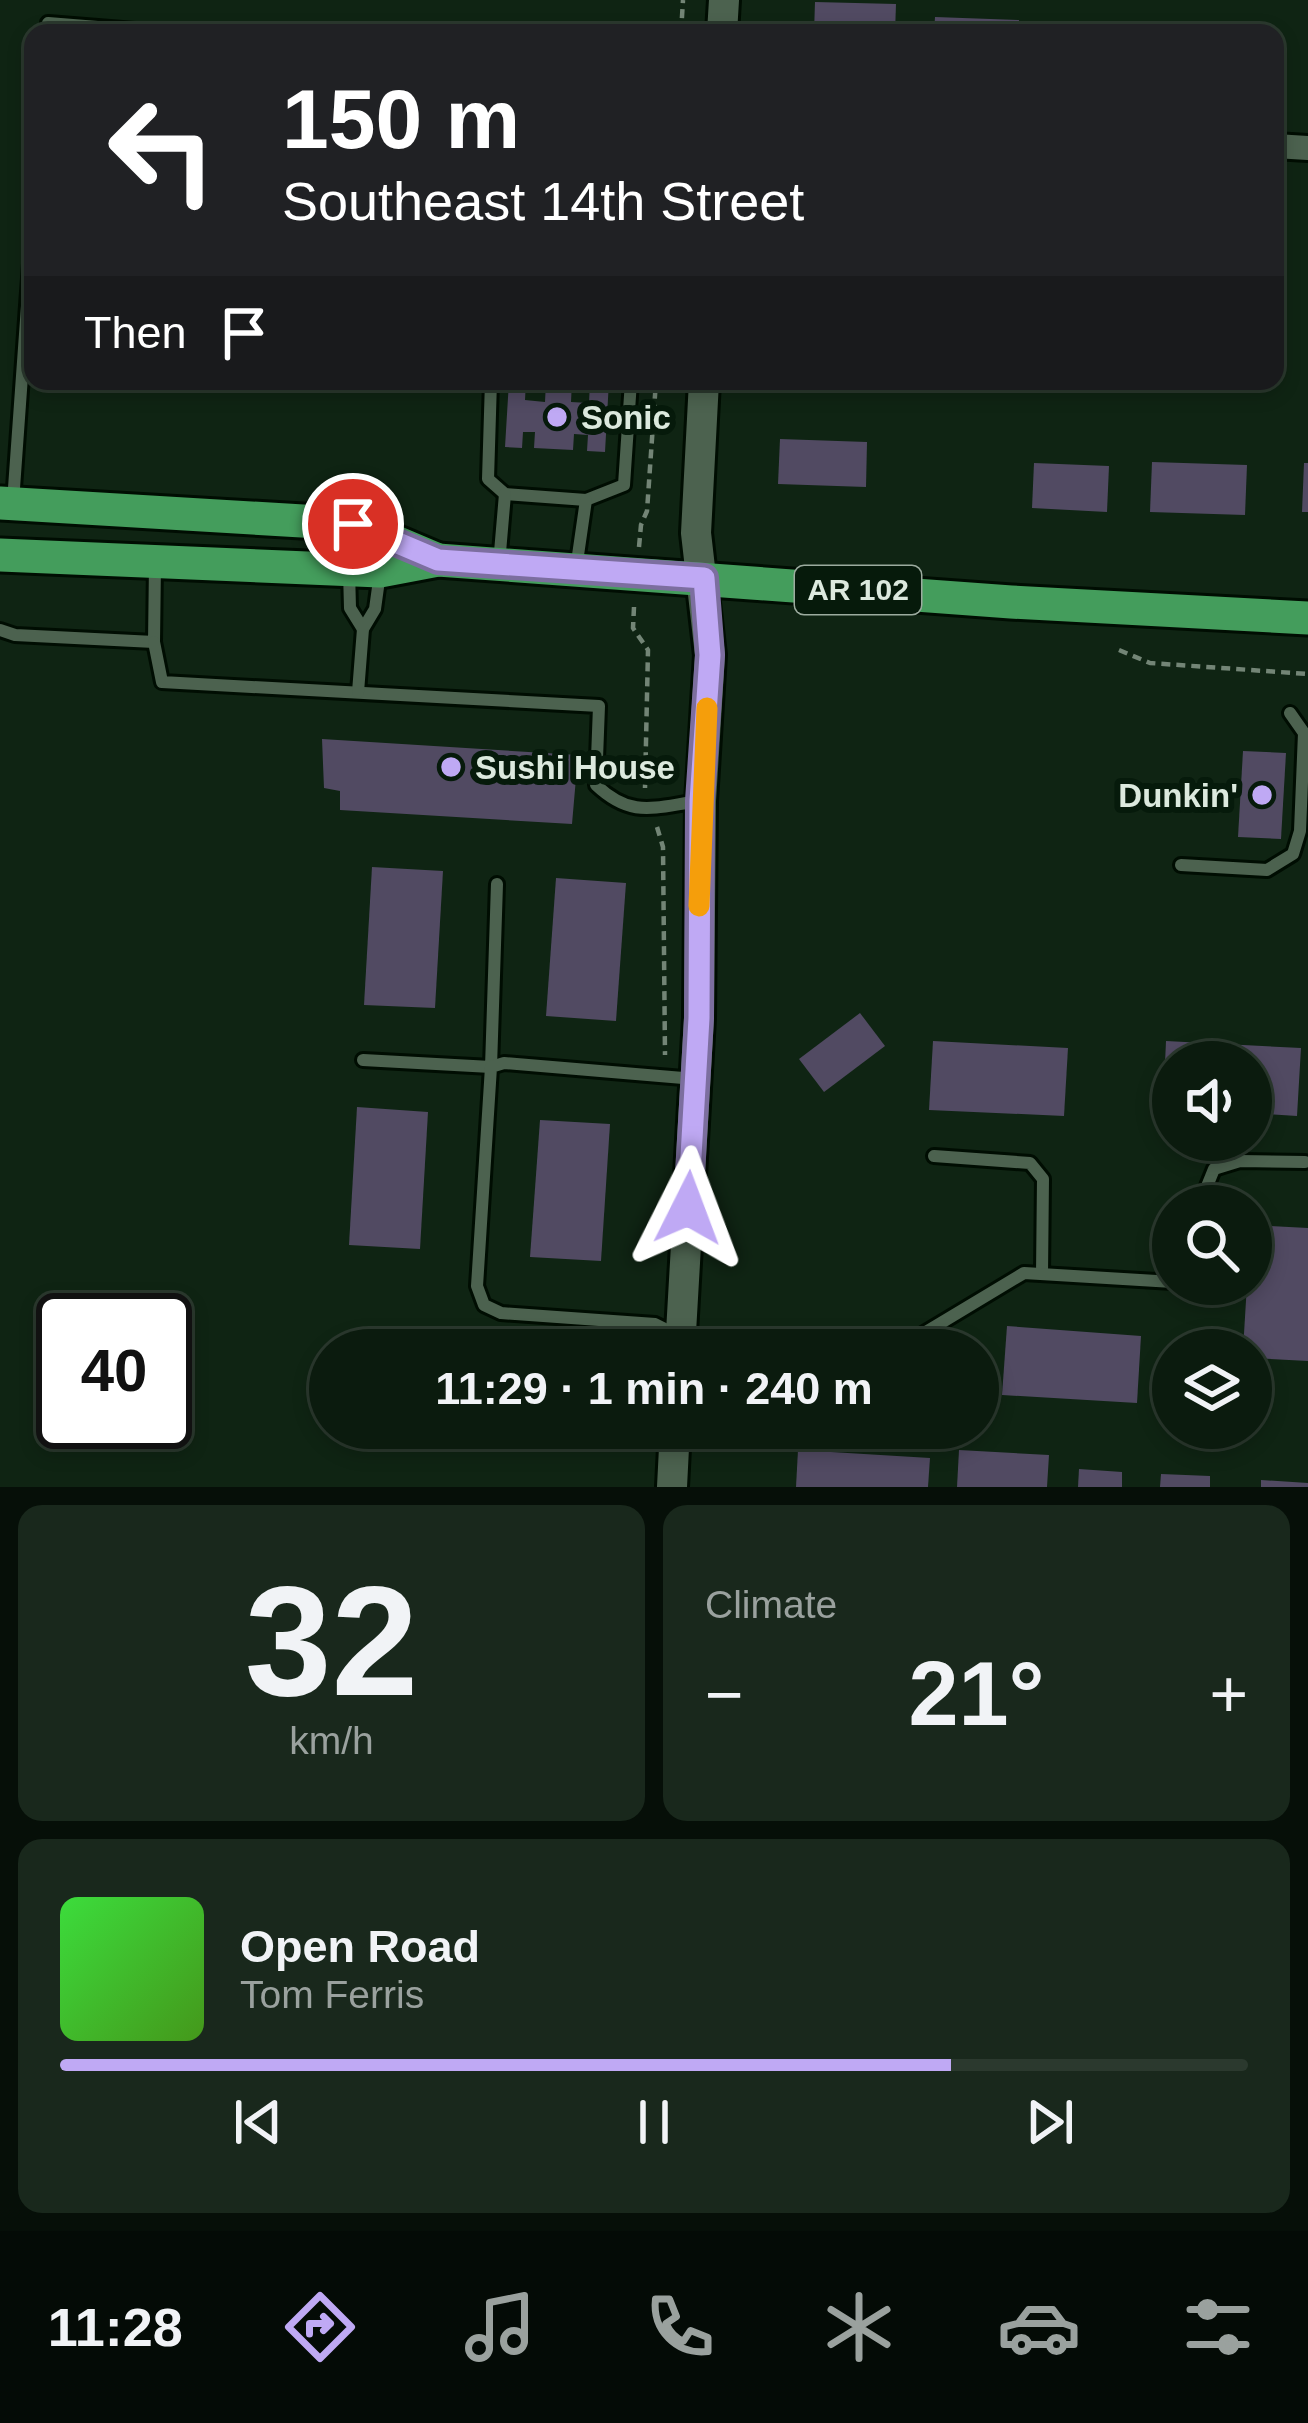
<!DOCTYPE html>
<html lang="en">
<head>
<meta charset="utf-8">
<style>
	:root { --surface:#0b1b0e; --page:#19281c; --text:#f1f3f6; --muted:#9aa19e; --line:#2b392e; --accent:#bfa9f4 }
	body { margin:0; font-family:Helvetica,sans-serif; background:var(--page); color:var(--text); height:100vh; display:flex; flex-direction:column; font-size:45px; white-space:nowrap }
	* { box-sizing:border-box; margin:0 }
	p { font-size:39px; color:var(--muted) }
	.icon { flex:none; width:66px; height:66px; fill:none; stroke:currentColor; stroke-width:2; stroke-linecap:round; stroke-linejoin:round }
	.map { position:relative; height:1487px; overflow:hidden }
	.side { display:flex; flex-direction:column; gap:18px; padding:18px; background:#060f08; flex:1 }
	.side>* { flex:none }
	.guide { position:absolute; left:24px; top:24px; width:1260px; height:366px; border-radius:24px; box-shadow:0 6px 18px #0003,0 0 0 3px var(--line); background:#202124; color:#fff; overflow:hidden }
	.fabs { position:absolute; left:1152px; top:1041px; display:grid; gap:24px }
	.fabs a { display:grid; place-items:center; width:120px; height:120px; border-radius:50%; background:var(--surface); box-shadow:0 6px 18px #0003,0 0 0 3px var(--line); font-size:60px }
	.speed { position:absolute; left:36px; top:1293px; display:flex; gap:24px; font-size:60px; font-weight:700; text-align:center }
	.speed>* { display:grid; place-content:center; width:156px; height:156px; border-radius:50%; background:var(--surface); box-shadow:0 6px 18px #0003,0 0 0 3px var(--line); line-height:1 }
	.speed .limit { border:6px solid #111; border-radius:18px; background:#fff; color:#111 }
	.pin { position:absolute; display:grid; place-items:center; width:102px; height:102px; color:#fff; margin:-51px; border:6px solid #fff; border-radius:50%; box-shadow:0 3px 12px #0007 }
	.me { position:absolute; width:132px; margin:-66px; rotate:3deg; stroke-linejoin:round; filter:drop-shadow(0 0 9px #0008) }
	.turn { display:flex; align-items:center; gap:42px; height:252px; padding:0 60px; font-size:54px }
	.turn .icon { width:156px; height:156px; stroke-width:2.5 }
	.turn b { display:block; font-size:84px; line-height:102px }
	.then { display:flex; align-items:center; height:114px; padding:0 60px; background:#0003; gap:24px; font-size:45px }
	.big { font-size:90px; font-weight:600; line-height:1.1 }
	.side .widget { flex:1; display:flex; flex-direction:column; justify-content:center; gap:18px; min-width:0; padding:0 42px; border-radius:24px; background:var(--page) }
	.side .dial { align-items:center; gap:0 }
	.dial b { font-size:156px; line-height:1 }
	.song { display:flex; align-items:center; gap:36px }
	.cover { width:144px; height:144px; border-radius:18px; background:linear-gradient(135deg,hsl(120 70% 55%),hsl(100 70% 35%)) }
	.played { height:12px; border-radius:6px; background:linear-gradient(90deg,var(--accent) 75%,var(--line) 75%) }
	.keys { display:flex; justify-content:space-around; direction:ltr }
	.heat { display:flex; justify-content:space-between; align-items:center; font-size:66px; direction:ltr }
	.side .tiles { flex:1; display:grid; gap:18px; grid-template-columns:1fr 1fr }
	.widget:last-child { grid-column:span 2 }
	.trip { position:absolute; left:309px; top:1329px; width:690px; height:120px; border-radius:60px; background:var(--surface); box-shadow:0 6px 18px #0003,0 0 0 3px var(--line); font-weight:600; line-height:120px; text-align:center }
	.tabs { display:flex; height:192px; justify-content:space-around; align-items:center; background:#040b06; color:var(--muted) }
	.tabs .icon { width:84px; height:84px }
	.tabs .current { color:var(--accent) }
	.tabs b { font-size:54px; color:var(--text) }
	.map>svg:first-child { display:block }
	.building { fill:#514a62 }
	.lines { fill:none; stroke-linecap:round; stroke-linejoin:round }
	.service-casing { stroke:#000d02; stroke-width:18 }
	.minor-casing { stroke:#000d02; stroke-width:30 }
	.tertiary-casing { stroke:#000d02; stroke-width:36 }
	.primary-casing { stroke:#000d02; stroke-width:39 }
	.path { stroke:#738576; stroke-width:4.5; stroke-dasharray:9 6; stroke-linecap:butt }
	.service { stroke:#4c624f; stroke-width:12 }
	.minor { stroke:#4c624f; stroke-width:24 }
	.tertiary { stroke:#4c624f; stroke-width:30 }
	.primary { stroke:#449d5c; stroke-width:33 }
	.route-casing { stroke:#7c6e9f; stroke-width:30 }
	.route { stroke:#bfa9f4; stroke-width:21 }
	.slow { stroke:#f59e0b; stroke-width:21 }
	.poi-dot { fill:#bfa9f4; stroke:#061a0b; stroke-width:4.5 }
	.labels { text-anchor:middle; stroke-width:12; stroke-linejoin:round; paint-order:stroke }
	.shield { fill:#061a0b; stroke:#9cab9f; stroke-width:3 }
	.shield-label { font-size:30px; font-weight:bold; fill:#dce9de }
	.poi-label { font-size:33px; font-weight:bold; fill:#dce9de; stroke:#061a0b; text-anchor:start }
</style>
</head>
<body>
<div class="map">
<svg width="1308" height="1487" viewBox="0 0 1308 1487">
	<rect width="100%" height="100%" fill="#0f2413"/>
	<g class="building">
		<polygon points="815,2 896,4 895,33 814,33"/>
		<polygon points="935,17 1019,20 1018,33 934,33"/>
		<polygon points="1059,23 1137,26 1137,33 1059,33"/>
		<polygon points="1196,25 1255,26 1255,33 1196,33"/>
		<polygon points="509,381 526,381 525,400 545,402 546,381 572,381 571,402 589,403 590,381 609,381 605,452 587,451 588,435 574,434 573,450 534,448 535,432 523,432 522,448 505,447"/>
		<polygon points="780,439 867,442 866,487 778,484"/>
		<polygon points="1152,462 1247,465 1245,515 1150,512"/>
		<polygon points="1034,463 1109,466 1107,512 1032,508"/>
		<polygon points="1304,463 1308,463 1308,512 1302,512"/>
		<polygon points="322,739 578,755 572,824 340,810 340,791 324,788"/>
		<polygon points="1243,751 1286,753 1281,839 1238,837"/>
		<polygon points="372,867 443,871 435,1008 364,1005"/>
		<polygon points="556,878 626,883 616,1021 546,1016"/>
		<polygon points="860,1013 885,1046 824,1092 799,1059"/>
		<polygon points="933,1041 1068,1048 1064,1116 929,1110"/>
		<polygon points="1166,1041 1301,1048 1297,1116 1251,1113 1251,1062 1173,1062 1173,1108 1163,1108"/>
		<polygon points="357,1107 428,1112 420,1249 349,1245"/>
		<polygon points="540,1120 610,1124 601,1261 530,1257"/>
		<polygon points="1251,1225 1308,1228 1308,1361 1251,1358 1251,1350 1243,1350 1247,1284 1251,1284"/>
		<polygon points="1007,1326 1141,1336 1137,1403 1002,1395"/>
		<polygon points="798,1450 930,1458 928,1487 796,1487"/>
		<polygon points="959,1450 1049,1455 1047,1487 957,1487"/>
		<polygon points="1079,1469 1122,1472 1122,1487 1078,1487"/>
		<polygon points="1161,1474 1210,1476 1210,1487 1160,1487"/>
		<polygon points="1261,1480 1308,1483 1308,1487 1261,1487"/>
	</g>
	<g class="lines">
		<defs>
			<g id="service">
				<polyline points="47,33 48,23 172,33"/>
				<polyline points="491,381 488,479 505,494 586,500 624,485 631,381"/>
				<polyline points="13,502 33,222"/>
				<polyline points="499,564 505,494"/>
				<polyline points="576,569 586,500"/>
				<polyline points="349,571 350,608 363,629"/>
				<polyline points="0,630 15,635 154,642 155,564"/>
				<path d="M 154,642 L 162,682 L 599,706 L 596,785 C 632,819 654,807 700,801"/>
				<polyline points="358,692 363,629 375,609 380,573"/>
				<polyline points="1181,865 1267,870 1293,854 1300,831 1304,733 1290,713"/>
				<polyline points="363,1060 491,1067 497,884"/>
				<polyline points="695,1079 504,1063 491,1067 477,1286 484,1305 501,1313 655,1324 681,1337 754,1350"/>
				<polyline points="934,1156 1030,1163 1043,1179 1042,1274"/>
				<polyline points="1199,1206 1214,1169 1240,1161 1305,1162"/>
				<polyline points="896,1350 1024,1273 1173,1282"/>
			</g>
			<polyline id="minor" points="1275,146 1308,148"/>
			<g id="tertiary">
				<polyline points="722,33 724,0"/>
				<polyline points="680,1350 699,1018 701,801 710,655 696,533 704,381"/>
				<polyline points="672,1487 675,1428"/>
			</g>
			<g id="primary">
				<polyline points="0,503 353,524 438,560"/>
				<polyline points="0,555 380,571 438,560 1011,602 1308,618"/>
			</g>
		</defs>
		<use href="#service" class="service-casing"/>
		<use href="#minor" class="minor-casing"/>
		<use href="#tertiary" class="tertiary-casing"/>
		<use href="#primary" class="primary-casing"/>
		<g class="path">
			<polyline points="681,33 683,0"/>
			<polyline points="639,547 641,525 647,511 656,381"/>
			<polyline points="634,607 633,628 648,650 645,788"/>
			<polyline points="1119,650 1150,663 1308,674"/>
			<polyline points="657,827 663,847 665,1055"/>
		</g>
		<use href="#service" class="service"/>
		<use href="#minor" class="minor"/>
		<use href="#tertiary" class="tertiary"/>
		<use href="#primary" class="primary"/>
	</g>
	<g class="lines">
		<defs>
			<polyline id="route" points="353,524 438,560 704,578 710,655 700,801 699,1018 688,1208"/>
		</defs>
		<use href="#route" class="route-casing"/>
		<use href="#route" class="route"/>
		<polyline class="slow" points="699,906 707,708"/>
	</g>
	<g class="poi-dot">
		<circle cx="557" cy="417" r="12"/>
		<circle cx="451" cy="767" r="12"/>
		<circle cx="1262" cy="795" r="12"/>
	</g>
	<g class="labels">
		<rect class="shield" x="795" y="566" width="126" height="48" rx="9"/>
		<g class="shield-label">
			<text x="858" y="600">AR 102</text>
		</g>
		<g class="poi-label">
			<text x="581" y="429">Sonic</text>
			<text x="475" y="779">Sushi House</text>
			<text x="1238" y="807" text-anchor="end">Dunkin'</text>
		</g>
	</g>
</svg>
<div class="fabs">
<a><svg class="icon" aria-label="sound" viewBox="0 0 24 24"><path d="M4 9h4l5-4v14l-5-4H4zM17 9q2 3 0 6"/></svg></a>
<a><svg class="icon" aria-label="search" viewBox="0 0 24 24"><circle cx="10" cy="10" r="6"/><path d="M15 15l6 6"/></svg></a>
<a><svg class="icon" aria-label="layers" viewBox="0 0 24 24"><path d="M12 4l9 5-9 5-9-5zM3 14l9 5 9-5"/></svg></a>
</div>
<div class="speed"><div class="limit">40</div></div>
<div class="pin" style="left:353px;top:524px;background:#d93025"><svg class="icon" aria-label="arrive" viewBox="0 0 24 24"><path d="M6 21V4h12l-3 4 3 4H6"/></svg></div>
<svg class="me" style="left:688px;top:1208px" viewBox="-20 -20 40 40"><path d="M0-17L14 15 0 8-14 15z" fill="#bfa9f4" stroke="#fff" stroke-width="4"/></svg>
<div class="trip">11:29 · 1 min · 240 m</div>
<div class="guide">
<div class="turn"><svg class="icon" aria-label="left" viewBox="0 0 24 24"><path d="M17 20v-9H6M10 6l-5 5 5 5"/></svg><div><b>150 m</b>Southeast 14th Street</div></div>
<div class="then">Then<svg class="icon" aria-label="arrive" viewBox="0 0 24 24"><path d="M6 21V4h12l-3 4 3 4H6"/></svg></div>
</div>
</div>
<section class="side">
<div class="tiles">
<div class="widget dial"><b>32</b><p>km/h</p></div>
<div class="widget"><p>Climate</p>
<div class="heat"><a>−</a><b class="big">21°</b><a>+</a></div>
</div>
<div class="widget">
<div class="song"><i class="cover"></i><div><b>Open Road</b><p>Tom Ferris</p></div></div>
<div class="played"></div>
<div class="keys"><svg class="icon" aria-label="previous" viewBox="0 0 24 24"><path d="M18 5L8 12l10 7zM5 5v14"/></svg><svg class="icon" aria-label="pause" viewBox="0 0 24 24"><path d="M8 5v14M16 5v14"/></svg><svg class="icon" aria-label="next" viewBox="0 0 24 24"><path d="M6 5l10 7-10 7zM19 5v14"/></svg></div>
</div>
</div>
</section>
<nav class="tabs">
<b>11:28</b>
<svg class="icon current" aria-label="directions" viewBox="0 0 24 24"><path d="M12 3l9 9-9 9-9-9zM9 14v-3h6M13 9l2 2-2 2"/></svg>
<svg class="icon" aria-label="music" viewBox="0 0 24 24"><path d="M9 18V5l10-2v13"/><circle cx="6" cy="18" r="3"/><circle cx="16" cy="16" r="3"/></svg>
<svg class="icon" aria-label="phone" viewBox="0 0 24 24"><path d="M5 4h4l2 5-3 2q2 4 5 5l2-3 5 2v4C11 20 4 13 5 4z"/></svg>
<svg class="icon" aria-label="climate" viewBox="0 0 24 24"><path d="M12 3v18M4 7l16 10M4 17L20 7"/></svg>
<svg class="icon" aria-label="car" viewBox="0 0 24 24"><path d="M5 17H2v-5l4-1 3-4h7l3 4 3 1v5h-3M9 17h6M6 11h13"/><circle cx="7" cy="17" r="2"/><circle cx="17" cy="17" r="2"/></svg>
<svg class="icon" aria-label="filters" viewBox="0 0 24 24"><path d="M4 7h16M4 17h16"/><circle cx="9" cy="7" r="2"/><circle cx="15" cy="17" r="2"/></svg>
</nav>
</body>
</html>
